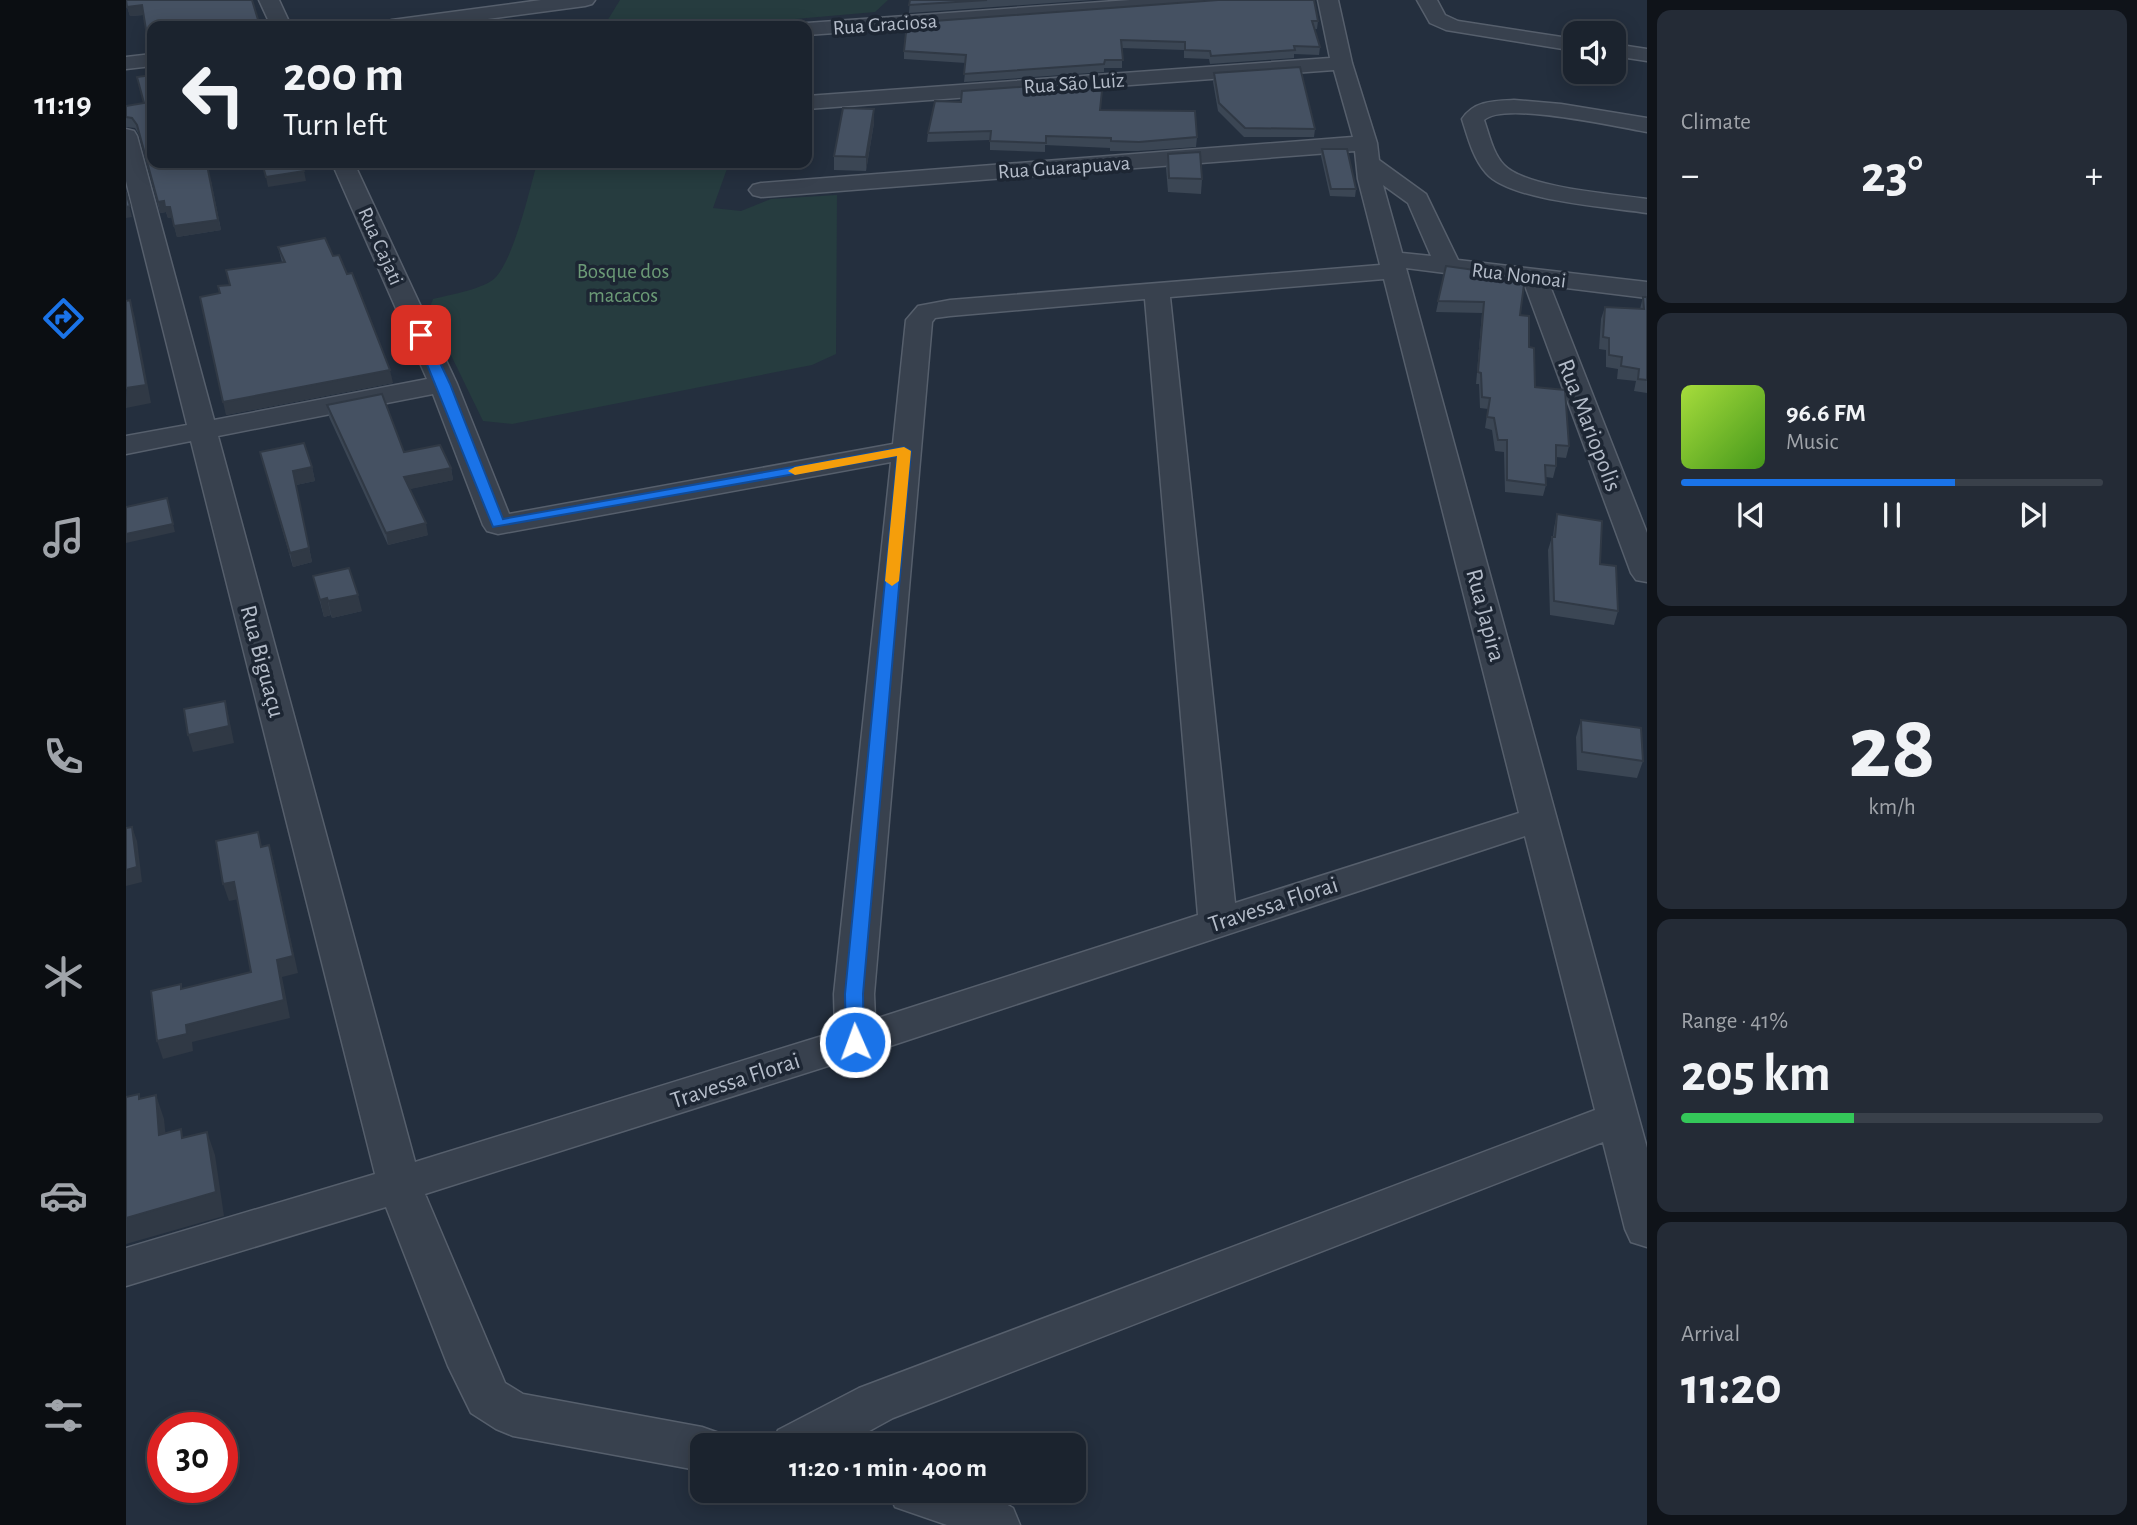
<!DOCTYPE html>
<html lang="en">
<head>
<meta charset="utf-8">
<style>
	:root { --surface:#1b232e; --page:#242b36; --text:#f1f3f6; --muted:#a0a4aa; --line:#39404a; --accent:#1a73e8 }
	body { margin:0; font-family:"Alegreya Sans",sans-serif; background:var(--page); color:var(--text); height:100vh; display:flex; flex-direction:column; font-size:26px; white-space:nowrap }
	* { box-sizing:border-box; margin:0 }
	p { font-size:23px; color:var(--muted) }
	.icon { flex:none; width:38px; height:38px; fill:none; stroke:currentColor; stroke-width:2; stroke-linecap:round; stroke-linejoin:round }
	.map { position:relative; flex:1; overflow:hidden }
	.sheet { display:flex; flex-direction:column; gap:10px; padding:10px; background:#0f1319; width:490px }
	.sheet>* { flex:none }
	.top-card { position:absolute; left:21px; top:21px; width:665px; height:147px; border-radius:14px; box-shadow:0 4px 18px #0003,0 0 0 2px var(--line); background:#1b232e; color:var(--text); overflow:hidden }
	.tools { position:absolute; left:1437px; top:21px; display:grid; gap:14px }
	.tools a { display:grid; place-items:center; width:63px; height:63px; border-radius:14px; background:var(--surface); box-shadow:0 4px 18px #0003,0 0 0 2px var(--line); font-size:35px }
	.speed { position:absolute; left:21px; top:1412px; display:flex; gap:14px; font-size:35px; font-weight:700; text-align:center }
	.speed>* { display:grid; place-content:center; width:91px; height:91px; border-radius:50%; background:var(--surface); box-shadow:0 4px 18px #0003,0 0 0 2px var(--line); line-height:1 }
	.speed .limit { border:10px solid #d22; background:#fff; color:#111 }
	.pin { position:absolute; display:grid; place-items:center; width:60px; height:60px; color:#fff; margin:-30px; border-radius:14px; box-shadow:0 4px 10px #0006 }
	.me { position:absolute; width:77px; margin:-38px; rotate:358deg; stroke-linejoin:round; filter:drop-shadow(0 0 5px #0008) }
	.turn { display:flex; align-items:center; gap:24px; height:147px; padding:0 21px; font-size:32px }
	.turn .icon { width:91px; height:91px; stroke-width:2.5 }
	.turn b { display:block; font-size:49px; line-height:60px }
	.big { font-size:52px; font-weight:700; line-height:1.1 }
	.sheet .tile { flex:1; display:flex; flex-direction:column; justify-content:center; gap:10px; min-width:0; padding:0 24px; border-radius:14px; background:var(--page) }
	.sheet .dial { align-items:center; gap:0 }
	.dial b { font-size:91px; line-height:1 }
	.song { display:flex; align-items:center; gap:21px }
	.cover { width:84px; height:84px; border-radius:10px; background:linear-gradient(135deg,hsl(80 70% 55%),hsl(100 70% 35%)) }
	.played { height:7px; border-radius:4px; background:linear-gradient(90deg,var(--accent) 65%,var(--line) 65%) }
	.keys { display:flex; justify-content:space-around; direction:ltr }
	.heat { display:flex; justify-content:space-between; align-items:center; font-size:38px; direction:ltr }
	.charge { height:10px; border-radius:5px; background:linear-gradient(90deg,#34c759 41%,var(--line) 0) }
	.trip { position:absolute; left:564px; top:1433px; width:396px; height:70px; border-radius:14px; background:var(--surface); box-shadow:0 4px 18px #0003,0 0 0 2px var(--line); font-weight:700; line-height:70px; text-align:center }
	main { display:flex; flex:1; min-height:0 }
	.dock { display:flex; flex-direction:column; width:126px; justify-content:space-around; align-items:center; background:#0b0e12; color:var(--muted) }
	.dock .icon { width:49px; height:49px }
	.dock .active { color:var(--accent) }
	.dock b { font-size:32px; color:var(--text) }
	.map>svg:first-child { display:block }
	.green { fill:#263c3f }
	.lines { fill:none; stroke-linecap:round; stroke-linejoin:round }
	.minor-casing { stroke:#565f6c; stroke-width:3 }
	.minor { fill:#38414e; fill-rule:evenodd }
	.wall { fill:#3b4654 }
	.shaded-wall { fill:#303945 }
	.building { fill:#455162; stroke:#303945; stroke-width:2 }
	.route { fill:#1a73e8; stroke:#114b97; stroke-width:2 }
	.slow { fill:#f59e0b }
	.labels { text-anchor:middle; stroke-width:7; stroke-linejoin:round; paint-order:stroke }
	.far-street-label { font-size:21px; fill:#b4bcc9; stroke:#1d2633 }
	.far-park-label { font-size:21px; fill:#6b9a76; stroke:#1d2633 }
	.street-label { font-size:24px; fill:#b4bcc9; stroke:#1d2633 }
</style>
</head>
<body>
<main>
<nav class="dock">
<b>11:19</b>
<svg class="icon active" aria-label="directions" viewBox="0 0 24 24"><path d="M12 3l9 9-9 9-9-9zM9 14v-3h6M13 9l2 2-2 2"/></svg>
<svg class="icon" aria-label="music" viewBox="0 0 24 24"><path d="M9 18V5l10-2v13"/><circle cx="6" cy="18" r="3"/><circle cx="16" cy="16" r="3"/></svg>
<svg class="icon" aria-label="phone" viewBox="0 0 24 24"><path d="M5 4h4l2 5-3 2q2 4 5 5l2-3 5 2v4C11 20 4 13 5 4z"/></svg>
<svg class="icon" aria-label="climate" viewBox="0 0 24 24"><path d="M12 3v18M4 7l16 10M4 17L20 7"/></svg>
<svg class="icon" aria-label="car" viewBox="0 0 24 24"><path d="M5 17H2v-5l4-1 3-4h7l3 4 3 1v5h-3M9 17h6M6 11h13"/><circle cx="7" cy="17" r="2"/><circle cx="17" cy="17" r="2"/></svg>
<svg class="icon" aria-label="filters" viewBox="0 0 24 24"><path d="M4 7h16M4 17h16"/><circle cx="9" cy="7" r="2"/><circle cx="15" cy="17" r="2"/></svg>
</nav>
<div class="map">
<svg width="1521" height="1525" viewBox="0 0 1521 1525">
	<rect width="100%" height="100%" fill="#242f3e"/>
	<g class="green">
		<polygon points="494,0 762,0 749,12 669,19 652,26 478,26"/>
		<path d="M 411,163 L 603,163 L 587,208 L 615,211 L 645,199 L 711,195 L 710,354 L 686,365 L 386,424 L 357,421 L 303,310 L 307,299 C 323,295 359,289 370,277 C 389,255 403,192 411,163 Z"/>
	</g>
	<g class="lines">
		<defs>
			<g id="minor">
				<polygon points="133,0 153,0 165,26 145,26"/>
				<polygon points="415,0 469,0 466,4 459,6 309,26 256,26 259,22 266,20"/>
				<polygon points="1004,0 1098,0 1095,4 1088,6 681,35 681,26 673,26 681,23"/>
				<path d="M 1192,0 L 1212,0 L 1226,63 L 1251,143 L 1253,160 L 1300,194 L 1332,260 L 1521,282 L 1521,298 L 1424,286 L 1521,533 L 1521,582 L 1510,580 L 1505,573 L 1398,283 L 1280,268 L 1521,1148 L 1521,1247 L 1505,1242 L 1499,1229 L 1477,1142 L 767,1418 L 716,1446 L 645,1446 L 652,1430 L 733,1388 L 1469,1110 L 1399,836 L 743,1053 L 299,1194 L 379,1383 L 397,1394 L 576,1427 L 593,1433 L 599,1446 L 576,1446 L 576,1471 L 387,1436 L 370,1429 L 345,1413 L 322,1366 L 260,1207 L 0,1286 L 0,1248 L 249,1174 L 65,441 L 0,454 L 0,436 L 61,425 L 0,181 L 0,129 L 8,131 L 11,136 L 88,420 L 301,379 L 206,163 L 228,163 L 331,384 L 383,514 L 767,444 L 780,320 L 792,306 L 824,300 L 1254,265 L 1232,179 L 1229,151 L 635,197 L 627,195 L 623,190 L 627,185 L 635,183 L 1227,137 L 1208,70 L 681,109 L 681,96 L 1204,58 ZM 1257,185 L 1282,203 L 1305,256 L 1276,253 ZM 1258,279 L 1393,813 L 1109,903 L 1044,297 ZM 1019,299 L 1072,915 L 749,1019 L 748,994 L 806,322 L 809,318 L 824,316 ZM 307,394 L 357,525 L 361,531 L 372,534 L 765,462 L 708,994 L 709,1032 L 289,1162 L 92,436 Z"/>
				<polygon points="1291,0 1311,0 1319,15 1332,21 1449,39 1449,51 1320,30 1304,23"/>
				<polygon points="1488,44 1521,49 1521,61 1488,56"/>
				<polygon points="26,54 26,66 0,69 0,57"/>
				<path d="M 1388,100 L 1435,104 L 1521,118 L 1521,132 C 1492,127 1378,101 1358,120 C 1363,134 1367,154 1378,165 C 1400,188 1487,194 1521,199 L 1521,213 C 1483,207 1384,201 1360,173 C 1347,158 1342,138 1336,119 C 1348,101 1367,101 1388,100 Z"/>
				<polygon points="762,1491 857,1491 887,1508 894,1525 821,1525 769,1507"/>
			</g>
		</defs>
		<use href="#minor" class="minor-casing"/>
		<use href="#minor" class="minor"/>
	</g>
	<g class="wall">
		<polygon points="126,0 26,68 25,52 24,52 22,42 17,15 4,16 0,3"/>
		<polygon points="784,0 967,0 783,13"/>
		<polygon points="1089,1 1192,21 1191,29 1189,29 1194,47 1193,55 1168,54 1168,58 1084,64 1083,59 1058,58 1058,50 996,48 996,68 978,68 978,72 838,82 840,63 778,59 778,51"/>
		<polygon points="1088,73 1189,129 1188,137 1118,137 1092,111 1087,82"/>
		<polygon points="0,106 85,181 95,230 51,237 46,217 42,218 40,212 34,213 13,135 9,128 0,127"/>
		<polygon points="748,109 748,123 740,171 708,170 708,156"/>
		<polygon points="975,110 1071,137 1070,147 1012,151 984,151 984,148 919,145 919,152 864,150 864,140 801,142 802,133"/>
		<polygon points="1196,149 1230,189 1229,197 1204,196 1195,156"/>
		<polygon points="1042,154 1076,179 1075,194 1042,192 1040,168"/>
		<polygon points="152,247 267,383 100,415 94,293 104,285 156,262"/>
		<polygon points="1320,266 1394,315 1403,347 1409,387 1443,446 1440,458 1430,457 1430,466 1427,478 1420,477 1420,485 1417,496 1379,492 1378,452 1369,451 1366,430 1359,428 1362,409 1354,408 1353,384 1350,384 1356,313 1310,312"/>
		<polygon points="1517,297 1521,297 1521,393 1508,391 1510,381 1491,379 1492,369 1480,367 1480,350 1473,349 1475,319 1479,307 1514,309"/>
		<polygon points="201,405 278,452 325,468 327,480 283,489 302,535 262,545 203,417"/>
		<polygon points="134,452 186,467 189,481 170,485 186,562 167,567"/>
		<polygon points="1431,514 1474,564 1492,611 1488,625 1424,615 1422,550 1426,537 1427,537 1428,528"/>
		<polygon points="187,576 236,611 206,618 205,615 198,617"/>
		<polygon points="1455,720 1517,761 1511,778 1451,770 1450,737"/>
	</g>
	<g class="shaded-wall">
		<polygon points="16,5 18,15 4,16 1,7"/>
		<polygon points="748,109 748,123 740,171 740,157"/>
		<polygon points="82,170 95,230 51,237 48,226"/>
		<polygon points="178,171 180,181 142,187 140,177"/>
		<polygon points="0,192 6,217 0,218"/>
		<polygon points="38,201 44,207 47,217 42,218 40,212 34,213 32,202"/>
		<polygon points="4,300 9,318 25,403 0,408"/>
		<polygon points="264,370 267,383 100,415 97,402"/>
		<polygon points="186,467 189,481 170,485 186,562 167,567 164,553 167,471"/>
		<polygon points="325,468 327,480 280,490 278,477"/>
		<polygon points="41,498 49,532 0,543 0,534"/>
		<polygon points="300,523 302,535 262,545 260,533"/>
		<polygon points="232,595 236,611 206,618 202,601"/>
		<polygon points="201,598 205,615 198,617 194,600"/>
		<polygon points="99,701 103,718 108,743 67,752 62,735"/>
		<polygon points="6,827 11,841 16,882 0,886 0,870"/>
		<polygon points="143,845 148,862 172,973 156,977 164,1018 66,1042 67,1051 37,1059 31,1041 60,1025 151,960"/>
		<polygon points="108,882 113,899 103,901 97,884"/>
		<polygon points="30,1095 38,1119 42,1159 33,1135"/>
		<polygon points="81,1132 89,1155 98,1216 0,1244 0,1218"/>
	</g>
	<g class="building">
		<polygon points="0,0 126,0 134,26 26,26 26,44 22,42 16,5 1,7"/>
		<polygon points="784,0 861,0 783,5"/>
		<polygon points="1092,0 1188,0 1192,21 1186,21 1194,47 1168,46 1169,50 1085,56 1084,51 1059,50 1059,42 995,40 997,60 979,60 978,64 838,74 840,55 778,51 781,23"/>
		<polygon points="26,45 26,68 25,59"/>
		<polygon points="1174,67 1189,129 1119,128 1093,103 1088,73"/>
		<polygon points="26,75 26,163 79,163 82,170 92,220 48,226 44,207 39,207 38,201 32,202 11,125 6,118 0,117 0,106 18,103 11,77"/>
		<polygon points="977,81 974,110 1069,111 1071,137 1013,142 985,141 985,138 920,136 920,143 864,141 865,131 802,133 809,101 835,102 836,91"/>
		<polygon points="717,108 748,109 740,157 708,156"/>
		<polygon points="1196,149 1221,149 1230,189 1205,189"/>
		<polygon points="1074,152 1076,179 1043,178 1042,154"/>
		<polygon points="136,163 175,163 178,171 140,177"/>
		<polygon points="0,192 4,206 0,207"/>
		<polygon points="199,238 207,256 213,255 221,274 226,273 264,370 97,402 74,297 94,293 92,286 104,285 100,270 159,262 152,247"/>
		<polygon points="1320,266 1399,277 1394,315 1403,316 1403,347 1408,348 1409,387 1439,390 1443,446 1430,445 1430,466 1419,465 1420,485 1381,480 1381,440 1372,440 1368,418 1361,417 1364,398 1356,397 1355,373 1352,372 1358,302 1312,301"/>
		<polygon points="1517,297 1521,297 1521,380 1512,379 1513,369 1495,366 1496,357 1483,355 1483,338 1477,337 1479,307 1518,309"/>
		<polygon points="4,300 20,385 0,388 0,301"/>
		<polygon points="256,394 278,452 314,445 325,468 278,477 300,523 260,533 201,405"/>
		<polygon points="178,443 186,467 167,471 183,548 164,553 134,452"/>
		<polygon points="41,498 47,524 0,534 0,507"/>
		<polygon points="1431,514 1476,521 1474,564 1490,566 1492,611 1428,601 1426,537 1429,537"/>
		<polygon points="223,568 232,595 202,601 201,598 194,600 187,576"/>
		<polygon points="99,701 103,726 62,735 58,709"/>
		<polygon points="1455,720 1515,728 1517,761 1456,752"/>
		<polygon points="6,827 11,867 0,870 0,828"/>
		<polygon points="132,832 135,847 143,845 167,956 151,960 158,1000 60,1025 61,1034 31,1041 25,991 55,984 55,989 125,972 108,882 97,884 90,841"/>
		<polygon points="13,1094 13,1099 30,1095 33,1135 55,1129 56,1138 81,1132 90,1192 0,1218 0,1097"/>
	</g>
	<polygon class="route" points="295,331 301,335 324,384 377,519 778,447 785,451 737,994 738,1042 736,1047 723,1047 720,1042 719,994 771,456 367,527 289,335"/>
	<polygon class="slow" points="778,447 785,451 773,581 766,586 759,581 771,456 669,475 662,471 669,467"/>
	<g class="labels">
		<g class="far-street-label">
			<text transform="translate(759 24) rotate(-4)" y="7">Rua Graciosa</text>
			<text transform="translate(948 83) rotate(-4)" y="7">Rua São Luiz</text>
			<text transform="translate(938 167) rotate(-4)" y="7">Rua Guarapuava</text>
			<text transform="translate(255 246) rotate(66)" y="7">Rua Cajati</text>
			<text transform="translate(1393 275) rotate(7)" y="7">Rua Nonoai</text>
		</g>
		<g class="far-park-label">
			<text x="497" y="278">Bosque dos<tspan x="497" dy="24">macacos</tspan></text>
		</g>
		<g class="street-label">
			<text transform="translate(1464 425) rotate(69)" y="8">Rua Mariopolis</text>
			<text transform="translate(1360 615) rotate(75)" y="8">Rua Japira</text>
			<text transform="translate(137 661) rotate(75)" y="8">Rua Biguaçu</text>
			<text transform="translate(1147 904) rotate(-18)" y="8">Travessa Florai</text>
			<text transform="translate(609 1080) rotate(-18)" y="8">Travessa Florai</text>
		</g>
	</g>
</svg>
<div class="tools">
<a><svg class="icon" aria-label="sound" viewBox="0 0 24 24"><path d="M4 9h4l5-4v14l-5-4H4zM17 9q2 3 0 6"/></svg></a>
</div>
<div class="speed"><div class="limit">30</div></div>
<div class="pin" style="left:295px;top:335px;background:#d93025"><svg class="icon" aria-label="arrive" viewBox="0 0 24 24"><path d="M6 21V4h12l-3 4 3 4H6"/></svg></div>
<svg class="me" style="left:729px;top:1042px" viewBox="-20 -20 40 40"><circle r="17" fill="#1a73e8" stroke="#fff" stroke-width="3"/><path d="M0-11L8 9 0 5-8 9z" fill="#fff"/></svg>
<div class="trip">11:20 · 1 min · 400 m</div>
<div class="top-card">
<div class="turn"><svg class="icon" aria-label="left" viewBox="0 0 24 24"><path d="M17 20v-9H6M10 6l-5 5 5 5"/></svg><div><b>200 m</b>Turn left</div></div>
</div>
</div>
<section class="sheet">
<div class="tile"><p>Climate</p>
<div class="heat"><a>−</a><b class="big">23°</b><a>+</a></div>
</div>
<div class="tile">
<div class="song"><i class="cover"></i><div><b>96.6 FM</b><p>Music</p></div></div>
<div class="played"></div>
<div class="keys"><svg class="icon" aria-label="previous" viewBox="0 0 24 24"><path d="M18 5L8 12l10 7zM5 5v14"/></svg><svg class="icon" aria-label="pause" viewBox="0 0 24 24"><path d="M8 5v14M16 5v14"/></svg><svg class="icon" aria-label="next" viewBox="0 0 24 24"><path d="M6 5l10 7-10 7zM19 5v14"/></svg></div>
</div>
<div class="tile dial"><b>28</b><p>km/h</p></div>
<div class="tile"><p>Range · 41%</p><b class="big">205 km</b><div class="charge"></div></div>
<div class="tile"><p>Arrival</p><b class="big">11:20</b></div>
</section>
</main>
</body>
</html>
